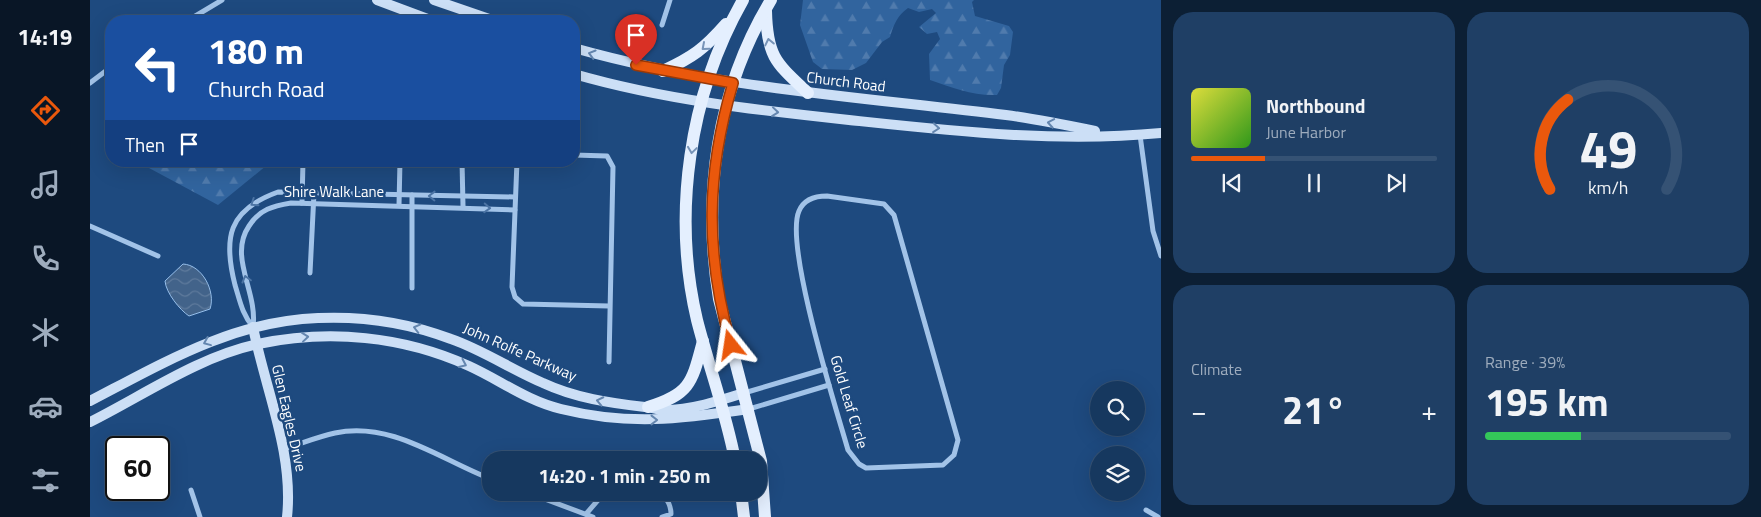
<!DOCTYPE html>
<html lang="en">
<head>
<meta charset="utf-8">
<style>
	:root { --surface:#16385f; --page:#1f3f65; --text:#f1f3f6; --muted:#9eacbd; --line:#355274; --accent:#ea580c }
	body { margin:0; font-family:"Titillium Web",sans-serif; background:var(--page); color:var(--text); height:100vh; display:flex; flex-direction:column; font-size:19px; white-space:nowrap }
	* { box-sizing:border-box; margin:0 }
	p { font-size:16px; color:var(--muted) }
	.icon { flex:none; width:28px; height:28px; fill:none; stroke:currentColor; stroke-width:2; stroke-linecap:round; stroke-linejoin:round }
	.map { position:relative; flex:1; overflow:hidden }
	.panel { display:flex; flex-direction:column; gap:12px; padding:12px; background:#0c1f34; width:600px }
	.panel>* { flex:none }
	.hud { position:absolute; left:15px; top:15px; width:475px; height:152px; border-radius:20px; box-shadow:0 5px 20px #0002,0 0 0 1px var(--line); background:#1a4fa0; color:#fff; overflow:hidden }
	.fabs { position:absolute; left:1000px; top:381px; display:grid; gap:10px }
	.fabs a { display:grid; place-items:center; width:55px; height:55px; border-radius:50%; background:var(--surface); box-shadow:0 5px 20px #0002,0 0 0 1px var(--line); font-size:25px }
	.speed { position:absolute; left:15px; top:436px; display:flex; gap:10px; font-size:25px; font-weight:700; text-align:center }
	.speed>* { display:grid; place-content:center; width:65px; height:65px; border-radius:50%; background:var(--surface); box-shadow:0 5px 20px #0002,0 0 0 1px var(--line); line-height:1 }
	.speed .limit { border:2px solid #111; border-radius:8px; background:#fff; color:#111 }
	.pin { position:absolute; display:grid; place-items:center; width:42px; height:42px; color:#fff; margin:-51px -21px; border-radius:50% 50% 50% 0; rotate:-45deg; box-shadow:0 0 5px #0007 }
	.pin .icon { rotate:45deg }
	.me { position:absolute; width:55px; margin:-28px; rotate:345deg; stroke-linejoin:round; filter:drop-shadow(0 0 4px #0008) }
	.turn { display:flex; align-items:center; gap:18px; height:105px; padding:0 20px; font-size:22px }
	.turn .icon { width:65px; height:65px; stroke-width:2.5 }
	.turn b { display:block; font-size:35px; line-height:42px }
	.then { display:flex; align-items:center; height:48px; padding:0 20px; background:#0003; gap:10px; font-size:19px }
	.big { font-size:38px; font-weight:700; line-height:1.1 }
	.panel .card { flex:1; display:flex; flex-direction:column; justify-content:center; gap:8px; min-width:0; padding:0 18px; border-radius:20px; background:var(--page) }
	.panel .dial { align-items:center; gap:0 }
	.dial svg { height:130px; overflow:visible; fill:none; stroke:var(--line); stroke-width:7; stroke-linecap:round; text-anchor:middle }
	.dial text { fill:var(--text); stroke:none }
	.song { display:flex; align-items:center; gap:15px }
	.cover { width:60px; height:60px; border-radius:8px; background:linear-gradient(135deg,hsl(60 70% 55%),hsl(110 70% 35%)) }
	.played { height:5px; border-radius:2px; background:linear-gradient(90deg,var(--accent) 30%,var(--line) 30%) }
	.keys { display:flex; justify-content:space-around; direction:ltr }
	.heat { display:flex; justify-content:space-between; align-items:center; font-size:28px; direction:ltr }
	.charge { height:8px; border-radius:4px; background:linear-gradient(90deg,#34c759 39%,var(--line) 0) }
	.panel .tiles { flex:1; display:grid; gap:12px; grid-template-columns:repeat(2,1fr) }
	.trip { position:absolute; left:392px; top:451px; width:285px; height:50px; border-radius:20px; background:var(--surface); box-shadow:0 5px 20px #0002,0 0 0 1px var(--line); font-weight:700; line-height:50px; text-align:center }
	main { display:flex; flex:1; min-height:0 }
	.tab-bar { display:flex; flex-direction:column; width:90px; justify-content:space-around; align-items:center; background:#091626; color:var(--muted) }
	.tab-bar .icon { width:35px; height:35px }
	.tab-bar .on { color:var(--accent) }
	.tab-bar b { font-size:22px; color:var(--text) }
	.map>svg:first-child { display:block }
	.forest { fill:url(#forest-firs) }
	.water { fill:url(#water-waves); stroke:#95beea }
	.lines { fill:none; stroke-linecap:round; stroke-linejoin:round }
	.street { stroke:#a2c3e8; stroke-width:5 }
	.secondary { stroke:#ccdff6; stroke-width:10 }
	.primary { stroke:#e4effe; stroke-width:12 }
	.oneway { stroke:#7794b8 }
	.oneway2 { stroke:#6486af }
	.oneway3 { stroke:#4c74a4 }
	.route-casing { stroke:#983908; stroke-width:12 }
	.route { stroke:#ea580c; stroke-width:9 }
	.labels { text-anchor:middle; stroke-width:5; stroke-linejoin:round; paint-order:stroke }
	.street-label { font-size:15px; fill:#fff; stroke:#1e4a7f }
</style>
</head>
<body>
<main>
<nav class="tab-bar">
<b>14:19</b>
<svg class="icon on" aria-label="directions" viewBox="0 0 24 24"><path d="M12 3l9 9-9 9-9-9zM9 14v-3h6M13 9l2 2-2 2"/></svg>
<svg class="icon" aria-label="music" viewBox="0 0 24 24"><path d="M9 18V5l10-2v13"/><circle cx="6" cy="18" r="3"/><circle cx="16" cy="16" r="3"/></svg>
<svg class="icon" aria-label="phone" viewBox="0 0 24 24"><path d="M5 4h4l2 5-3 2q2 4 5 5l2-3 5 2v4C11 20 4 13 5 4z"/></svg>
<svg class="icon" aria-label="climate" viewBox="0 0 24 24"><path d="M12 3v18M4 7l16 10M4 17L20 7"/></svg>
<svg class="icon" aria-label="car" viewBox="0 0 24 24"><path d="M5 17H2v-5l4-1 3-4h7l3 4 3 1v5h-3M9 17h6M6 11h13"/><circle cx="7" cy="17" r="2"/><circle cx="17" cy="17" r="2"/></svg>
<svg class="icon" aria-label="filters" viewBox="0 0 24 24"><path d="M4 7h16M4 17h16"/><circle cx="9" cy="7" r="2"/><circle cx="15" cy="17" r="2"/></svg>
</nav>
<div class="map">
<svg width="1071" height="517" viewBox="0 0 1071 517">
	<defs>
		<pattern id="forest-firs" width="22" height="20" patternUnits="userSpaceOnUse" patternTransform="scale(1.25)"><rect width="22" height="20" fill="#31649e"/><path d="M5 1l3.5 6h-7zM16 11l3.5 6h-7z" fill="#507bad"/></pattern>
		<pattern id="water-waves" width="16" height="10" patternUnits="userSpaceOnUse" patternTransform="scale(1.25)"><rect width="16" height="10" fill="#42638a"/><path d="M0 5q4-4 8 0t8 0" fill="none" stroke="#5e7a9c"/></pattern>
	</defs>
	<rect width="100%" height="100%" fill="#1e4a7f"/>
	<g class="forest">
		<path d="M 713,0 L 884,0 L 882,2 L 885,16 L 919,26 L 923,32 L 920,55 L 914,65 L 911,88 L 907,95 C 883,96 863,88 840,80 L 839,54 L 850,39 L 847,32 L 837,34 L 829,27 L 846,13 L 842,9 L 829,12 L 818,8 C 807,16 804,24 800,37 L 792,42 L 776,63 L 762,70 L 732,69 L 723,62 L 710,25 Z"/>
		<polygon points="46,161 182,161 128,205"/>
	</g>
	<path class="water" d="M 93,264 C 112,265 126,291 120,309 L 99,316 C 90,310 76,293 75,281 Z"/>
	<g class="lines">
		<g class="street">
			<polyline points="97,21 132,0"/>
			<polyline points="572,25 580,0"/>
			<polyline points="0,83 21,67"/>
			<polyline points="1050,135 1063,231 1071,256"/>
			<polyline points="484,155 517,156 523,167 519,362"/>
			<polyline points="372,161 373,206"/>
			<polyline points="427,161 422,287 425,297 433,304 519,306"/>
			<path d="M 737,196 L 794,204 L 804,215 L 868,440 L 864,455 L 853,465 L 776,468 L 769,464 L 758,450 C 746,408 694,245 709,211 C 714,199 726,196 737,196 Z"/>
			<polyline points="212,203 213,161"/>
			<polyline points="309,205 310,161"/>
			<polyline points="0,226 68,256"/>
			<polyline points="220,273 224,193"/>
			<polyline points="322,288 322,195"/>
			<path d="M 163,327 C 152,314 150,301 145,285 C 133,238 138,210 188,192 L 425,197"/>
			<path d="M 163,327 C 168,292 138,257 159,226 C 170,209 183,206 201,203 L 425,210"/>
			<polyline points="654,393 735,369"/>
			<polyline points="659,409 739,385"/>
			<path d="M 193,449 C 210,444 227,437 245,433 C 302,421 351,460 401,479"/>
			<polyline points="101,490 110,517"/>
			<polyline points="436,492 503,517"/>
			<path d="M 572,492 C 577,500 581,505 581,514 L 572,517"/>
			<polyline points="1056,510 1068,517"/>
			<polyline points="496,514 515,492"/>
		</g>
		<g class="secondary">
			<polyline points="287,0 343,21"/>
			<polyline points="344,0 405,21"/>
			<path d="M 484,48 C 625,88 771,97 916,115 C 946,119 976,125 1005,131"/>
			<path d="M 484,74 C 574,100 666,110 759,120 C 862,131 967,143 1071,133"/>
			<path d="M 163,327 C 175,389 204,453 197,517"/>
			<path d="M 0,401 C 73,363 143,321 228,318 C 273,316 319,323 361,339 C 393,350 422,370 453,383 C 485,398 520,403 555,407 C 561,407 567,410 574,410 C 601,410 629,401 654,393"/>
			<path d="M 0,422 C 54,395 108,357 168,344 C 239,329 313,336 379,366 C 410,380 437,401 471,409 C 540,426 590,419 659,409"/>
		</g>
		<g class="primary">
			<path d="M 676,11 C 677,57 686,63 718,93"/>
			<path d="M 573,71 C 603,57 614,49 636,24"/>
			<path d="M 558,407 C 601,394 602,382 613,341"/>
			<path d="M 645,460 C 636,413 619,367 607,320 C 582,214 599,95 653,0"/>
			<polyline points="651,492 654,517"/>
			<path d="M 675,517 L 671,461 L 629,299 C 612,195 626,91 681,0"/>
		</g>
	</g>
	<defs><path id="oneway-chevron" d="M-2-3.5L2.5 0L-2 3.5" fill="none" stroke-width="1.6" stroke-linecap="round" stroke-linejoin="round" transform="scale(1.25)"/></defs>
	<g class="oneway">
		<use href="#oneway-chevron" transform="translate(679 42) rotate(-102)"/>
		<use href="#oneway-chevron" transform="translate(615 47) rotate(139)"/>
		<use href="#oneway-chevron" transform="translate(602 150) rotate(98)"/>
	</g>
	<g class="oneway2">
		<use href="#oneway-chevron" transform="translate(502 54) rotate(-164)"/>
		<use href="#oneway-chevron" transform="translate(685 112) rotate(6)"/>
		<use href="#oneway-chevron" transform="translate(961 123) rotate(-170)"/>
		<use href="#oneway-chevron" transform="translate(846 128) rotate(5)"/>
		<use href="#oneway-chevron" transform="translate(327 328) rotate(-166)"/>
		<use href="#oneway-chevron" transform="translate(215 337) rotate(-6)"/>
		<use href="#oneway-chevron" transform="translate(117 342) rotate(158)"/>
		<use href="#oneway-chevron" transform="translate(373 364) rotate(24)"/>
		<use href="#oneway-chevron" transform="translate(510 401) rotate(-168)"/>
		<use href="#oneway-chevron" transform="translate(564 420)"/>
	</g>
	<g class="oneway3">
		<use href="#oneway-chevron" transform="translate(342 196) rotate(-179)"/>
		<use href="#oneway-chevron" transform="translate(164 203) rotate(146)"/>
		<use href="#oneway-chevron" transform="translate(397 208) rotate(3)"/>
		<use href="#oneway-chevron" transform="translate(156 279) rotate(-105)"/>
	</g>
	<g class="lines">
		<defs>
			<path id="route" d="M 546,65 L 643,83 C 616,174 615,253 641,345"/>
		</defs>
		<use href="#route" class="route-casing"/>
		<use href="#route" class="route"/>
	</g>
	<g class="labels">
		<g class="street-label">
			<text transform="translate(756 82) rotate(7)" y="5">Church Road</text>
			<text x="244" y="197">Shire Walk Lane</text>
			<text transform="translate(430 352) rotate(24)" y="5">John Rolfe Parkway</text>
			<text transform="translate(759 402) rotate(73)" y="5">Gold Leaf Circle</text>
			<text transform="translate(199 418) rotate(77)" y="5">Glen Eagles Drive</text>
		</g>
	</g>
</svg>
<div class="fabs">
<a><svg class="icon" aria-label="search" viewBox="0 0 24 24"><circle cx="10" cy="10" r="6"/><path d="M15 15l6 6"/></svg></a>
<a><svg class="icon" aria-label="layers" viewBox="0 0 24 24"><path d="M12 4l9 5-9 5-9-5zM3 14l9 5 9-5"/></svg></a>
</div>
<div class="speed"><div class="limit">60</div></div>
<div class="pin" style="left:546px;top:65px;background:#d93025"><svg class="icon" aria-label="arrive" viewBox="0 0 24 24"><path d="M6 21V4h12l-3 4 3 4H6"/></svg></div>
<svg class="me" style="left:641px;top:345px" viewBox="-20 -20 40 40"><path d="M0-17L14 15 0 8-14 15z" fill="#ea580c" stroke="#fff" stroke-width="4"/></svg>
<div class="trip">14:20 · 1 min · 250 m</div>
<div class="hud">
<div class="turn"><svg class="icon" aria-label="left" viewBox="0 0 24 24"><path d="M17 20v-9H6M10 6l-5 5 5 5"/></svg><div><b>180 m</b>Church Road</div></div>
<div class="then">Then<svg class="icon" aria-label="arrive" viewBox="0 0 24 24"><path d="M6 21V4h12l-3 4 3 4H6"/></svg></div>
</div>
</div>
<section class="panel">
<div class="tiles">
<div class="card">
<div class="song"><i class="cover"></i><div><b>Northbound</b><p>June Harbor</p></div></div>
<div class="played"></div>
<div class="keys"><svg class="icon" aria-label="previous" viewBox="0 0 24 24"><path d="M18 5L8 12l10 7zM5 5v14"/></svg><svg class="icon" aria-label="pause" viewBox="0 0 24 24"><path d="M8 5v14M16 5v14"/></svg><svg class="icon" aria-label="next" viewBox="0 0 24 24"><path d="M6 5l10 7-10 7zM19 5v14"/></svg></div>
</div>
<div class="card dial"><svg viewBox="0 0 100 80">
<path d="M14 69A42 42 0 1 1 86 69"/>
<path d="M14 69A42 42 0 0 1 25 14" stroke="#ea580c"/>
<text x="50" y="56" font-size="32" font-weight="700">49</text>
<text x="50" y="72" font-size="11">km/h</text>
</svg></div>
<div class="card"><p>Climate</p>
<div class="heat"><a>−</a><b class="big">21°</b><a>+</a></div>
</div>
<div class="card"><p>Range · 39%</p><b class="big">195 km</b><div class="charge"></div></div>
</div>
</section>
</main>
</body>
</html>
